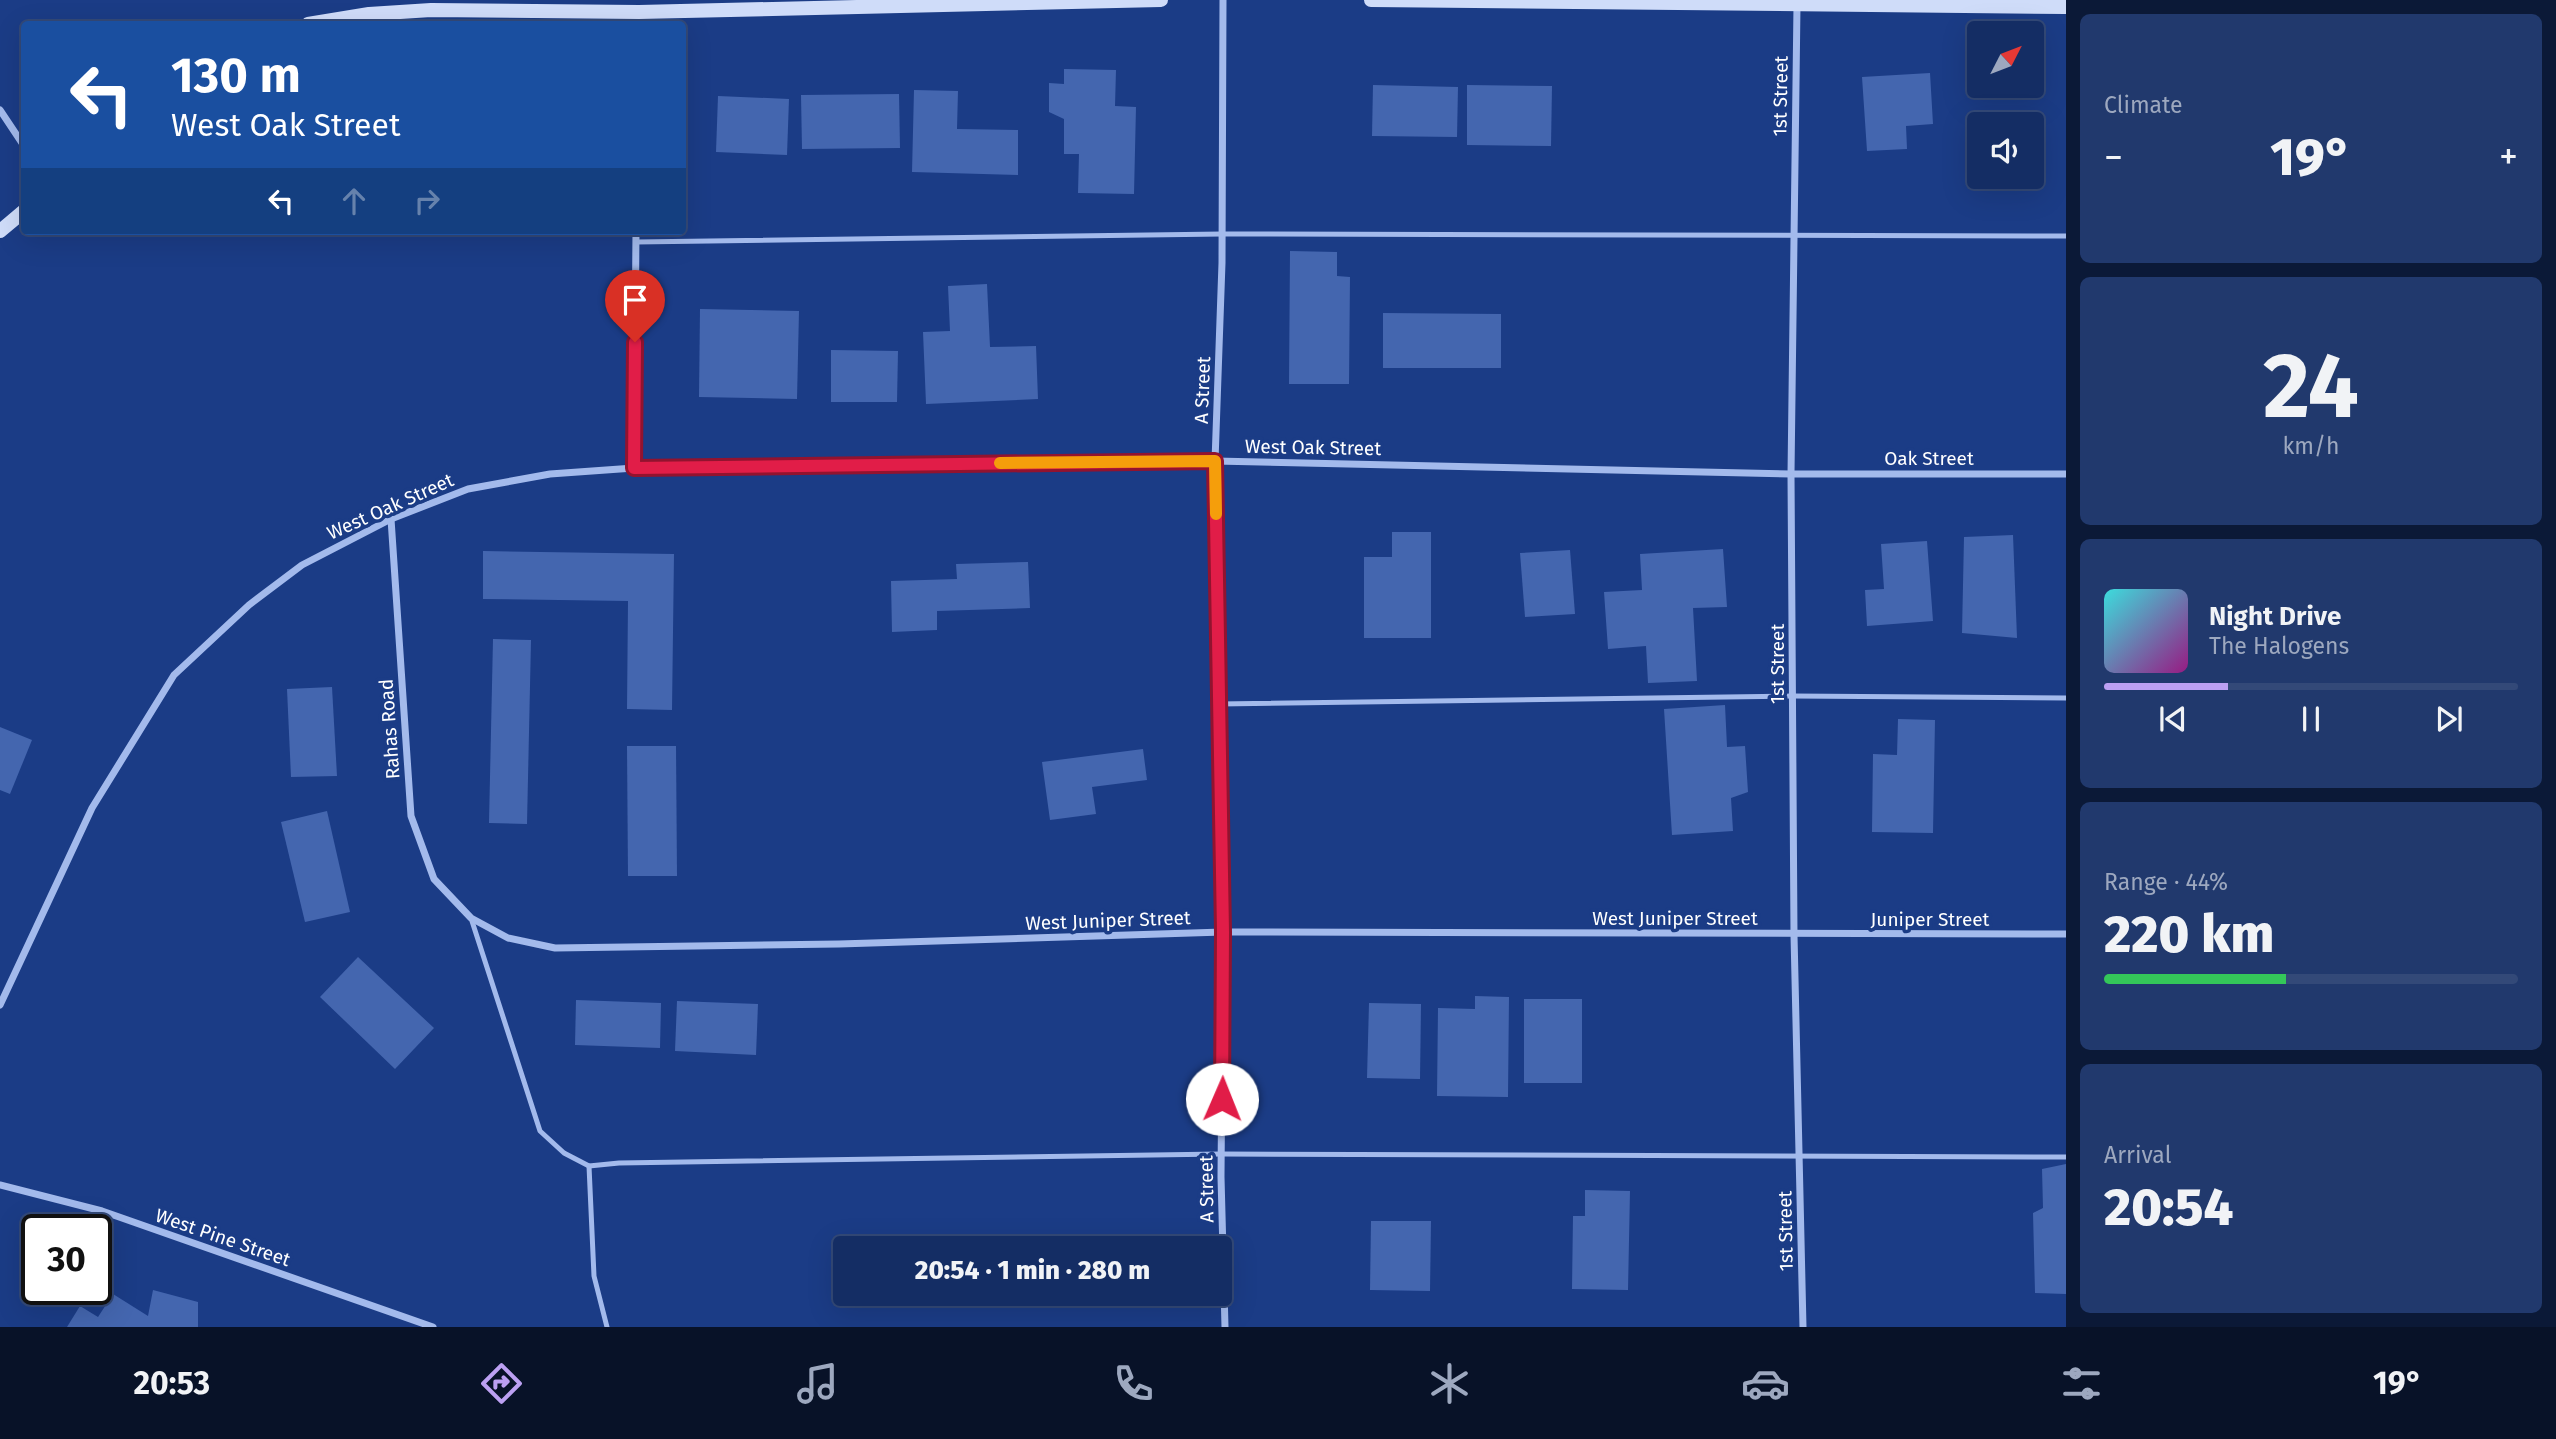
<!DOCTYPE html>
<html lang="en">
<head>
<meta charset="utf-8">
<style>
	:root { --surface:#142d64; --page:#21396d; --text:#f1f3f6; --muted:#9da8bf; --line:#334978; --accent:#bca0f2 }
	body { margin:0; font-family:"Fira Sans",sans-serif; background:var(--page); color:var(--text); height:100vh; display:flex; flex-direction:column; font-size:26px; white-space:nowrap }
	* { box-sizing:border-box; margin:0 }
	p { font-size:23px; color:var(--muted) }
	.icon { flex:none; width:38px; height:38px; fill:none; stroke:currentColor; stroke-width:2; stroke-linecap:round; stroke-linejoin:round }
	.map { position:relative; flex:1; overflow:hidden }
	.drawer { display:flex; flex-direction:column; gap:14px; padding:14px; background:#0b1937; width:490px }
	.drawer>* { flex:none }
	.guide { position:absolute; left:21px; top:21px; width:665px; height:214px; border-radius:7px; box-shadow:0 7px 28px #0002,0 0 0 2px var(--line); background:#1a4fa0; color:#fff; overflow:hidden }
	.needle { width:46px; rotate:48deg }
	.buttons { position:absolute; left:1967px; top:21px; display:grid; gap:14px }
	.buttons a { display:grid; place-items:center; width:77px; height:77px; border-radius:7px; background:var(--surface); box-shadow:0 7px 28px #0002,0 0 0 2px var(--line); font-size:35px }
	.speed { position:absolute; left:21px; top:1214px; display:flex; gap:14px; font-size:35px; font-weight:700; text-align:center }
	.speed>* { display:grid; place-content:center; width:91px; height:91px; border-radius:50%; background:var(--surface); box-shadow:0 7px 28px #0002,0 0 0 2px var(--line); line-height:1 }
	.speed .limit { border:4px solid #111; border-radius:10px; background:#fff; color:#111 }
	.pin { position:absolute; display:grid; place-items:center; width:60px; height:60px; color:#fff; margin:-72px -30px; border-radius:50% 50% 50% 0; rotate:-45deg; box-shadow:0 0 7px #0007 }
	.pin .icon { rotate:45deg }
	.me { position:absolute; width:77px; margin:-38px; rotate:1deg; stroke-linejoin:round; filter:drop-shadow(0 0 5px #0008) }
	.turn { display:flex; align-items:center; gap:24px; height:147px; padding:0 35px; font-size:32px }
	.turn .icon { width:91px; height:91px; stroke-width:2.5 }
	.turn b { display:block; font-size:49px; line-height:60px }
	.lanes { display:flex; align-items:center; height:66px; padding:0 35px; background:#0003; justify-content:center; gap:35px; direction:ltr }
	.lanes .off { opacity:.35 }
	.big { font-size:52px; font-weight:800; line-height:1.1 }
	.drawer .tile { flex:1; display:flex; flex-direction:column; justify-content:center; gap:10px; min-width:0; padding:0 24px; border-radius:10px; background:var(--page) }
	.drawer .dial { align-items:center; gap:0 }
	.dial b { font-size:91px; line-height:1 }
	.song { display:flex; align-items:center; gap:21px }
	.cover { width:84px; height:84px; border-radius:10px; background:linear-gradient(135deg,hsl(180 70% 55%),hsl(310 70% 35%)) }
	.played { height:7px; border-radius:4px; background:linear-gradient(90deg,var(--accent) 30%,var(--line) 30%) }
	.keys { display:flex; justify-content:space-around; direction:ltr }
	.heat { display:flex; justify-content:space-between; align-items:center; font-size:38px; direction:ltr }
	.charge { height:10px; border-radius:5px; background:linear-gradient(90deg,#34c759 44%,var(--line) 0) }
	.trip { position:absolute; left:833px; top:1236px; width:399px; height:70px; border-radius:7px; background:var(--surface); box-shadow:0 7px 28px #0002,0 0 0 2px var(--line); font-weight:800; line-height:70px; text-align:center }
	.tabs { display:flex; height:112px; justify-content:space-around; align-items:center; background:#081228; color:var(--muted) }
	.tabs .icon { width:49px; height:49px }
	.tabs .current { color:var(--accent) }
	.tabs b { font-size:32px; color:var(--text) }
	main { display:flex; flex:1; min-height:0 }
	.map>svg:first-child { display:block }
	.building { fill:#4466af }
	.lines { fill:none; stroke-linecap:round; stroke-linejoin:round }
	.lane { stroke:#a3baec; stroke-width:5 }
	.street { stroke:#a3baec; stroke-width:7 }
	.secondary { stroke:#cfdcf9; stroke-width:14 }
	.route-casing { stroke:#92132f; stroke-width:18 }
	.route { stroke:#e11d48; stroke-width:12 }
	.slow { stroke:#f59e0b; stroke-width:12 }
	.labels { text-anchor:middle; stroke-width:7; stroke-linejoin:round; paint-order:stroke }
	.street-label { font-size:19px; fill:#fff; stroke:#1b3c86 }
</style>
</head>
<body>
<main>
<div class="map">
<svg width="2066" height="1327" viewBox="0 0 2066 1327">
	<rect width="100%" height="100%" fill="#1b3c86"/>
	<g class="building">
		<polygon points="1064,69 1116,70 1115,106 1136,107 1134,194 1078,193 1079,154 1064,154 1064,119 1049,112 1049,83 1064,84"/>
		<polygon points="1930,73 1933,124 1906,126 1907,149 1867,151 1862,77"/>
		<polygon points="1373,85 1458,87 1457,137 1372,136"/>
		<polygon points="1467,85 1552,86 1551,146 1467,145"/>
		<polygon points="914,90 958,91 957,129 1018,130 1018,175 912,172"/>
		<polygon points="899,94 900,148 802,149 801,95"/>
		<polygon points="718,96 789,99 787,155 716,152"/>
		<polygon points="1290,251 1337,252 1337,276 1350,277 1349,384 1289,384"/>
		<polygon points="987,284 990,347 1036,346 1038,399 926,404 923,332 950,331 948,286"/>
		<polygon points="700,309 799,311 797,399 699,397"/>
		<polygon points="1383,313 1501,314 1501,368 1383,368"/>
		<polygon points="831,350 898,351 897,402 831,402"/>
		<polygon points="1392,532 1431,532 1431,638 1364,638 1364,557 1392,557"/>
		<polygon points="2013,535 2017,638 1962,633 1964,537"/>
		<polygon points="1927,541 1933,621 1867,626 1865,590 1884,589 1881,544"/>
		<polygon points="1723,549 1727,607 1693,608 1697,681 1648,683 1646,646 1608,649 1604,592 1642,590 1640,554"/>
		<polygon points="1570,550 1575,614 1525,617 1520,553"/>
		<polygon points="483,551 674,554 672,710 627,709 628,601 483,599"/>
		<polygon points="1028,562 1030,608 937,611 937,630 892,632 891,581 957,579 956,564"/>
		<polygon points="493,639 531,640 527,824 489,823"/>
		<polygon points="332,687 337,776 291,777 287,689"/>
		<polygon points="1725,705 1727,747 1745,746 1748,792 1731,798 1733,831 1672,835 1664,709"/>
		<polygon points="1898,719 1935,720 1933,833 1872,832 1873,754 1897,755"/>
		<polygon points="0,727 32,740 10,794 0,790"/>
		<polygon points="627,746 676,746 677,876 628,876"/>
		<polygon points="1143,749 1147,780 1092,787 1096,814 1050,820 1042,762"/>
		<polygon points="327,811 350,912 305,922 281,822"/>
		<polygon points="358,957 434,1028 395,1069 320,997"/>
		<polygon points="1475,996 1509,997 1508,1097 1437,1096 1438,1008 1475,1009"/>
		<rect x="1524" y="999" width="58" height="84"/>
		<polygon points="576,1000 661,1003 660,1048 575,1045"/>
		<polygon points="677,1001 758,1004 756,1055 675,1051"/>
		<polygon points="1369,1003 1421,1004 1420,1079 1367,1078"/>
		<polygon points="2066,1164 2066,1294 2035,1293 2033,1213 2043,1208 2042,1169"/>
		<polygon points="1585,1190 1630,1191 1628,1290 1572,1289 1573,1216 1585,1216"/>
		<polygon points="1371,1221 1431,1221 1430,1291 1370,1290"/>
		<polygon points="153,1290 198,1302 198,1327 67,1327 80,1306 98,1317 113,1294 148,1316"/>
	</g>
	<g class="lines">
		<g class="lane">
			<polyline points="636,242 1222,234 2066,236"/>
			<polyline points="1219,704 1793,696 2066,698"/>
			<polyline points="471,918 540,1131 564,1153 589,1166 619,1163 1221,1154 2066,1157"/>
			<polyline points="589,1166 594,1276 607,1327"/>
		</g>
		<g class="street">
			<polyline points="1223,0 1222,263 1215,461 1223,932 1221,1177 1225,1327"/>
			<polyline points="1797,5 1791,474 1794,935 1803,1327"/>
			<polyline points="0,110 24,146"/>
			<polyline points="634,468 636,231"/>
			<polyline points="391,519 411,816 434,879 471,918 508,938 555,948 839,944 1223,932 2066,934"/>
			<polyline points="0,1005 92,808 174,675 249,605 302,565 391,519 468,489 550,474 634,468 1215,461 1791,474 2066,474"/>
			<polyline points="0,1185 102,1211 433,1327"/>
		</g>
		<g class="secondary">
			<polyline points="1371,0 2066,7"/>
			<polyline points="308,24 369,14 431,10 639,12 1161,0"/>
			<polyline points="0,231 24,211"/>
		</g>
	</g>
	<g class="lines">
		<defs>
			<polyline id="route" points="635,342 634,468 1215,461 1223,932 1222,1099"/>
		</defs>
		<use href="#route" class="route-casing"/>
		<use href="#route" class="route"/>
		<polyline class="slow" points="1000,463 1215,461 1216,514"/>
	</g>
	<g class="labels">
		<g class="street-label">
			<text transform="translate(1780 96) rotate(-89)" y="7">1st Street</text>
			<text transform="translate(1202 390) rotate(-88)" y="7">A Street</text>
			<text transform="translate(1313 447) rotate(1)" y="7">West Oak Street</text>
			<text x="1929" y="465">Oak Street</text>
			<text transform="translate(390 506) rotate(-24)" y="7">West Oak Street</text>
			<text transform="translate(1777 664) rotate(-90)" y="7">1st Street</text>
			<text transform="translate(389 729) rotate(-94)" y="7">Rahas Road</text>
			<text x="1675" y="925">West Juniper Street</text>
			<text x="1930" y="926">Juniper Street</text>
			<text transform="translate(1108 920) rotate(-2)" y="7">West Juniper Street</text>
			<text transform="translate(1206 1189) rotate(-91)" y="7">A Street</text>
			<text transform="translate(1785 1231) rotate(-91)" y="7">1st Street</text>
			<text transform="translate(223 1237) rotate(19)" y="7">West Pine Street</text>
		</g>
	</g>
</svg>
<div class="buttons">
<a><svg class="needle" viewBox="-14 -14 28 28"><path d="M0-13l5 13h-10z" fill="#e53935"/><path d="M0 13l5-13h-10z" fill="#9da8bf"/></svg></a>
<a><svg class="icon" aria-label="sound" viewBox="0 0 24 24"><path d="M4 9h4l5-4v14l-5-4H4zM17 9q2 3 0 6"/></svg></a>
</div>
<div class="speed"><div class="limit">30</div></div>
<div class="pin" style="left:635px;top:342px;background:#d93025"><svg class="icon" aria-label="arrive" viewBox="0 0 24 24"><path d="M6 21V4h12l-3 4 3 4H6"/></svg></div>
<svg class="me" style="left:1222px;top:1099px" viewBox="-20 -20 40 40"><circle r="19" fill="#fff"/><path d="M0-13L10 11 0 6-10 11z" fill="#e11d48"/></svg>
<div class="trip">20:54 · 1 min · 280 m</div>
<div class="guide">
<div class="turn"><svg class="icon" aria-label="left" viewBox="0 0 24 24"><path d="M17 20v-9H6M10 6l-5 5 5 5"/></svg><div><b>130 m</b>West Oak Street</div></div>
<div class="lanes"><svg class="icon" aria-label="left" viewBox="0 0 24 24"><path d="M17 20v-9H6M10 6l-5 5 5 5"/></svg><svg class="icon off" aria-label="ahead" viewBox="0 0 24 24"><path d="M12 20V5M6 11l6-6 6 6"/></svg><svg class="icon off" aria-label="right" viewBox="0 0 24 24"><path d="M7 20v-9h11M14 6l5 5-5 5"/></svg></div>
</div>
</div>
<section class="drawer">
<div class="tile"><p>Climate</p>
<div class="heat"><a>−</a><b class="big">19°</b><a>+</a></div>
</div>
<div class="tile dial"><b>24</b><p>km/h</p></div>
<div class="tile">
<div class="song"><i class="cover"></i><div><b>Night Drive</b><p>The Halogens</p></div></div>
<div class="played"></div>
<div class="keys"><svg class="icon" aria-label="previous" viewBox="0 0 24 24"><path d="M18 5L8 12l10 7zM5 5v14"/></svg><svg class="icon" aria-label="pause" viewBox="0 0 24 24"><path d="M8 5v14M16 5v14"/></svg><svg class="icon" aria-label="next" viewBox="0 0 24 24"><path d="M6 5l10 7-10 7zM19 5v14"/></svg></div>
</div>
<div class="tile"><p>Range · 44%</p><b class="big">220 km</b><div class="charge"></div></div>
<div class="tile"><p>Arrival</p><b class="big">20:54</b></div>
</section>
</main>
<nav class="tabs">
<b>20:53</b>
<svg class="icon current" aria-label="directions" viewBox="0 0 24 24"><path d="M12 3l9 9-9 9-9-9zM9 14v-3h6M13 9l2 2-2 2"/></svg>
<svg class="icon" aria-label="music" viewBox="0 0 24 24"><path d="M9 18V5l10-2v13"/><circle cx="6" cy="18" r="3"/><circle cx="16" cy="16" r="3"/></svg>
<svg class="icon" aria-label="phone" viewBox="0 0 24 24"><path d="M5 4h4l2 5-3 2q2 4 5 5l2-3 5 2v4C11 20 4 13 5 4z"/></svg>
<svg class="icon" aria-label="climate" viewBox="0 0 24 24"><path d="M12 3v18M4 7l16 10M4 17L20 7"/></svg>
<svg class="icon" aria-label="car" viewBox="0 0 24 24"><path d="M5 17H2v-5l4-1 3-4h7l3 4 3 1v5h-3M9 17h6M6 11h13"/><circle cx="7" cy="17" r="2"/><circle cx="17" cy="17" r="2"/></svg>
<svg class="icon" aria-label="filters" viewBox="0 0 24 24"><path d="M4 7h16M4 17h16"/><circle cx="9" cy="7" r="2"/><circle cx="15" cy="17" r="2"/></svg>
<b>19°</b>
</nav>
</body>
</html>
